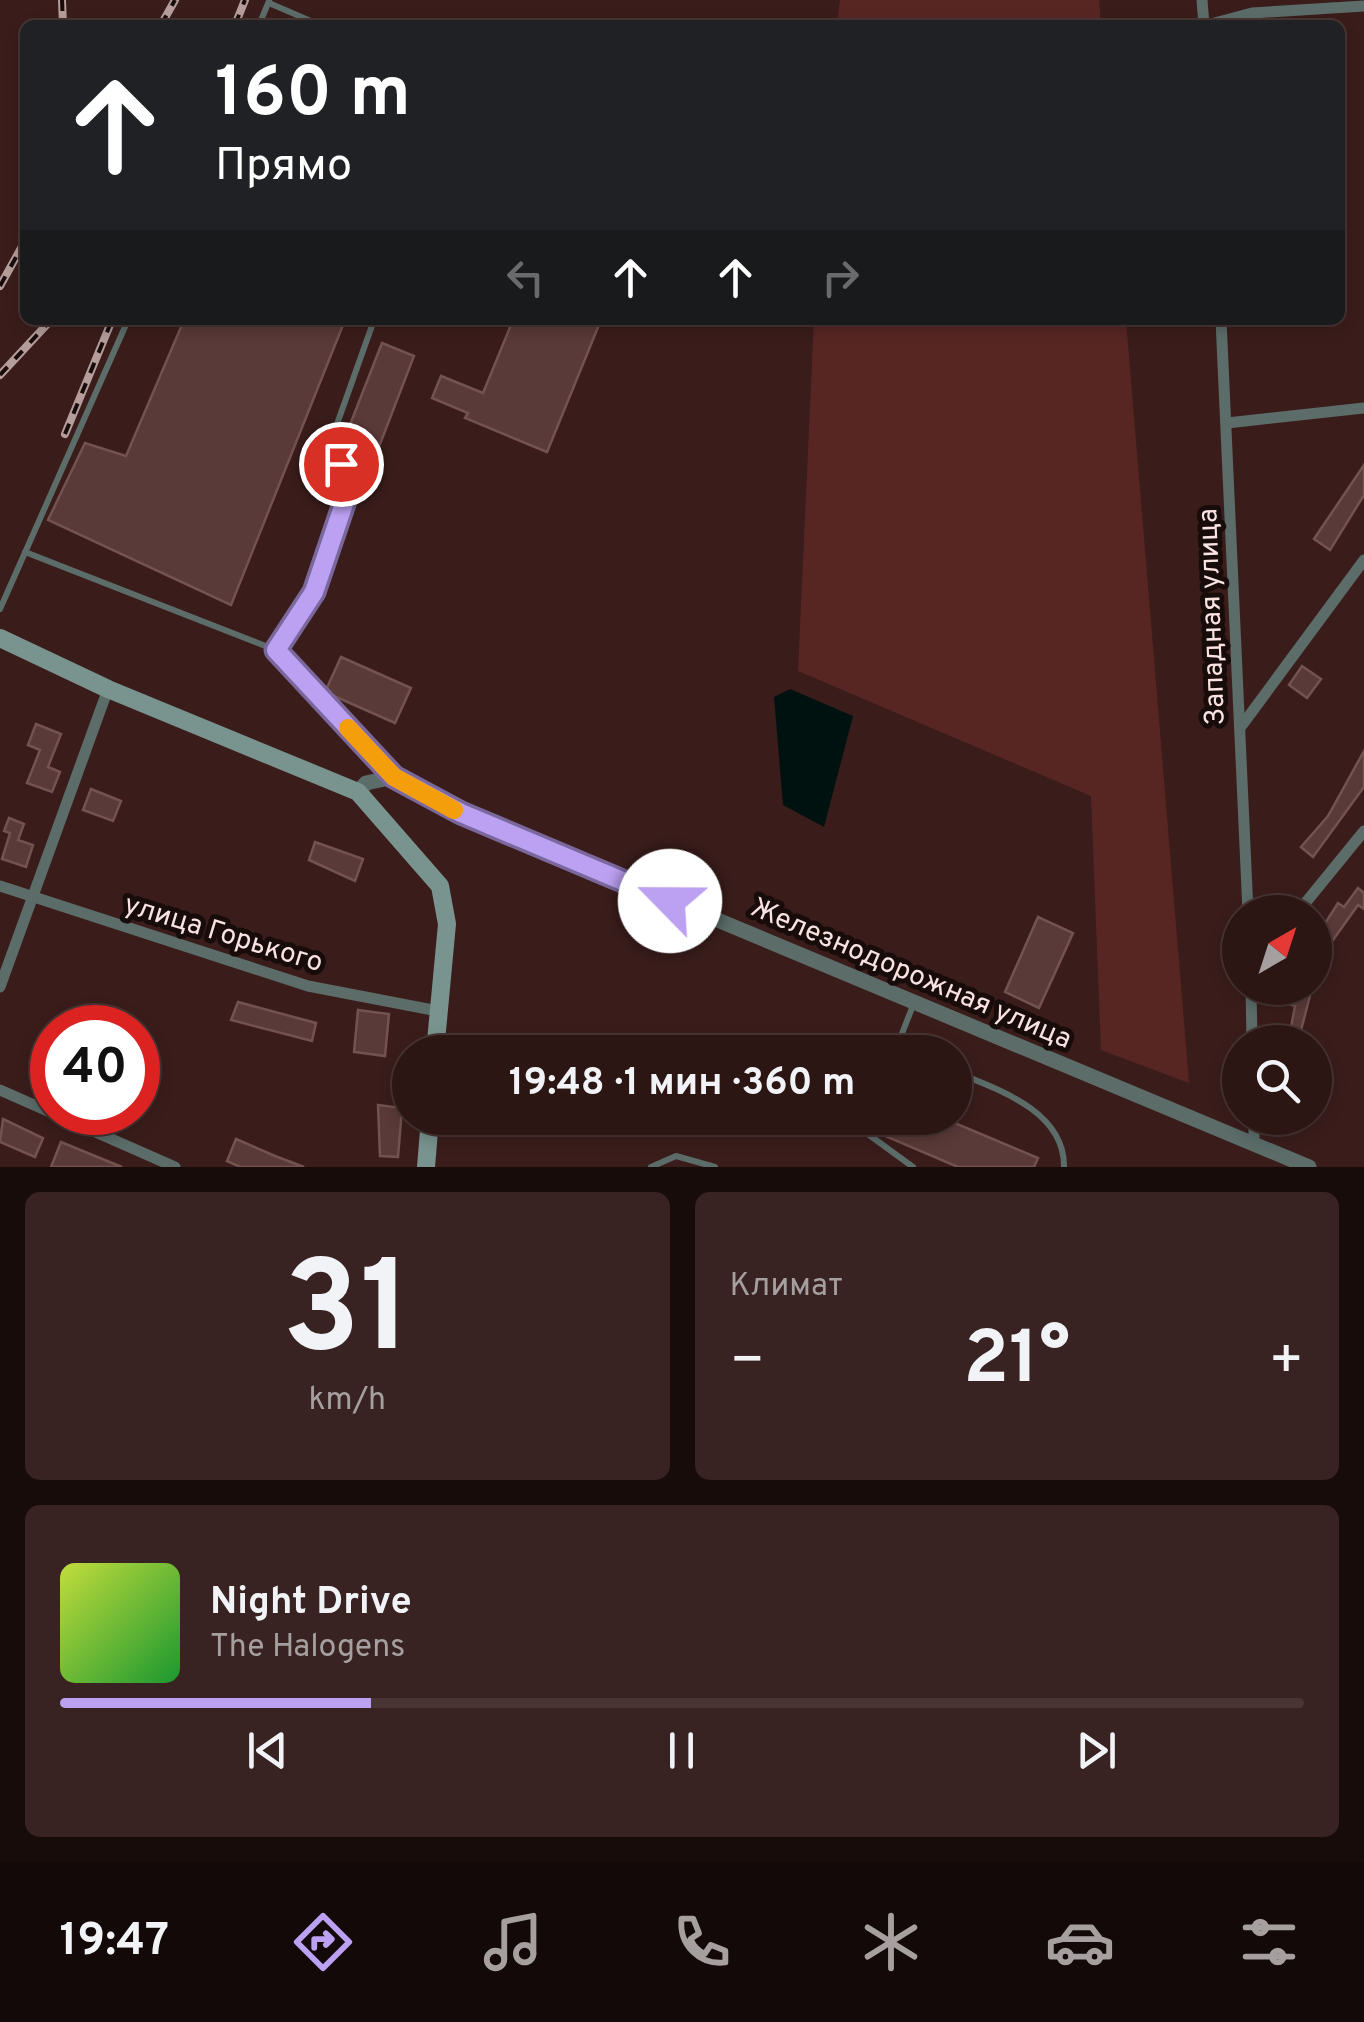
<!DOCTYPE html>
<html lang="ru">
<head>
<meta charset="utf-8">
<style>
	:root { --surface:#2c1614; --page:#382322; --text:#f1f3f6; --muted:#a69fa0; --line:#483534; --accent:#bca0f2 }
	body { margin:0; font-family:Overpass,sans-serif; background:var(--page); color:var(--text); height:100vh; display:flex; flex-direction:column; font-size:38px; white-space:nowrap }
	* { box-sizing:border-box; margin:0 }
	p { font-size:32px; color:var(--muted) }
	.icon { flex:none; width:55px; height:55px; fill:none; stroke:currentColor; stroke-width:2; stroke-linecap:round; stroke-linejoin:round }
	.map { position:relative; height:1167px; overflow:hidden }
	.details { display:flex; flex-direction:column; gap:25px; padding:25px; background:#180c0b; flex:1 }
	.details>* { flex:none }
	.guide { position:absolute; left:20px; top:20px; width:1325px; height:305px; border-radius:15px; box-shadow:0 5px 15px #0003,0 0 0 2px var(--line); background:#202124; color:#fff; overflow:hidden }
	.needle { width:65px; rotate:39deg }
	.tools { position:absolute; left:1222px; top:895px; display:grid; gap:20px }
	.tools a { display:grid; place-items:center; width:110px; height:110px; border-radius:50%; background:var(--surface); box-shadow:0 5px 15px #0003,0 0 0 2px var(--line); font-size:50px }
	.speed { position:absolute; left:30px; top:1005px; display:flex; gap:20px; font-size:50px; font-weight:700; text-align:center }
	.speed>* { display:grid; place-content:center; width:130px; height:130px; border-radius:50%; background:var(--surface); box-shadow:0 5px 15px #0003,0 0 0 2px var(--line); line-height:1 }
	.speed .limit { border:15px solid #d22; background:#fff; color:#111 }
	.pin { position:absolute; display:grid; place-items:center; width:85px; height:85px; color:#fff; margin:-42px; border:5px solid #fff; border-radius:50%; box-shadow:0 2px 10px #0007 }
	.me { position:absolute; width:110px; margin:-55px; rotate:293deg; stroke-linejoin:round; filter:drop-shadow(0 0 8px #0008) }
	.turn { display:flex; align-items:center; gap:35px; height:210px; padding:0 30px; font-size:45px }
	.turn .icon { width:130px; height:130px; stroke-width:2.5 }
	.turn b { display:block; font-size:70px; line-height:85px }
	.lanes { display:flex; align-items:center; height:95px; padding:0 30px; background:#0003; justify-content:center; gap:50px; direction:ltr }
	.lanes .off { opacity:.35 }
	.big { font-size:75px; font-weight:700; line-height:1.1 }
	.details .widget { flex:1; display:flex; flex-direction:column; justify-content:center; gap:15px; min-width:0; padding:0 35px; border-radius:15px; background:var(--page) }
	.details .dial { align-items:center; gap:0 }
	.dial b { font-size:130px; line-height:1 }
	.song { display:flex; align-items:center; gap:30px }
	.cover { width:120px; height:120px; border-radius:15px; background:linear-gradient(135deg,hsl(70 70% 55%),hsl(130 70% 35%)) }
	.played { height:10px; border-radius:5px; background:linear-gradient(90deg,var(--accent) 25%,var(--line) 25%) }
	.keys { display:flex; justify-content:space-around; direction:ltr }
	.heat { display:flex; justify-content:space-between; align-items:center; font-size:55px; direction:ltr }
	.details .tiles { flex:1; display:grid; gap:25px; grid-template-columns:1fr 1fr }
	.widget:last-child { grid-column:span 2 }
	.trip { position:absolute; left:392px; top:1035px; width:580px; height:100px; border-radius:50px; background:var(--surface); box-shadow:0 5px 15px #0003,0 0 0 2px var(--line); font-weight:700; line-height:100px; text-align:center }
	.dock { display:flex; height:160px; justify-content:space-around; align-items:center; background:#120908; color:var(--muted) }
	.dock .icon { width:70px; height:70px }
	.dock .active { color:var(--accent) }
	.dock b { font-size:45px; color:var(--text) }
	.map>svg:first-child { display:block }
	.green { fill:#572623 }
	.water { fill:#001210 }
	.building { fill:#5a3a38; stroke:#73524f; stroke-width:2.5 }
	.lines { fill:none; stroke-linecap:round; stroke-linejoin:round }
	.service { stroke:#5b6c69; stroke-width:6 }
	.minor { stroke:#5b6c69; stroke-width:11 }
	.tertiary { stroke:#5b6c69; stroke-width:15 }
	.secondary { stroke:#79938f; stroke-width:18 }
	.rail-casing { stroke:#b59d9b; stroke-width:8 }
	.rail { stroke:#180c0b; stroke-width:4; stroke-dasharray:11; stroke-linecap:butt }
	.route-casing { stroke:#7a689d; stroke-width:25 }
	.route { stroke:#bca0f2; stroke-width:18 }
	.slow { stroke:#f59e0b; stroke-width:18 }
	.labels { text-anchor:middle; stroke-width:10; stroke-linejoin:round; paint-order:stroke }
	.street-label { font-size:28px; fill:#f8e3e1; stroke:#180c0b }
</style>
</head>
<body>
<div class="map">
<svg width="1364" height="1167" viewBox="0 0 1364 1167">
	<rect width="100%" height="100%" fill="#3a1d1b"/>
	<g class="green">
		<polygon points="840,0 1099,0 1101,25 837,25"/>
		<polygon points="814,320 1126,320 1189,1083 1101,1050 1091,796 798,671"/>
	</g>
	<polygon class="water" points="790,689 853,716 824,827 783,805 774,697"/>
	<g class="building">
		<polygon points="184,320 345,320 231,605 48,520 85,443 126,456"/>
		<polygon points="513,320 601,320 547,452 465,418 468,413 432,398 441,376 483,393"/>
		<polygon points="382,343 414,356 377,452 344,440"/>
		<polygon points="1364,465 1364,495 1330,550 1314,539"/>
		<polygon points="341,657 411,688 395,723 325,692"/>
		<polygon points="1302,666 1321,679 1307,698 1289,685"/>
		<polygon points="36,724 61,734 48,767 60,772 52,792 27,783 40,750 28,745"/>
		<polygon points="1364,751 1364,787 1313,857 1301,847 1328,816"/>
		<polygon points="91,789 121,801 113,821 83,810"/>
		<polygon points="9,818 24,824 18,840 33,845 26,867 2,859 10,833 4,831"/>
		<polygon points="315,842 363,859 355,881 309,860"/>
		<polygon points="1358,888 1364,893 1364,909 1358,905 1328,947 1315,939 1338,903 1344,907"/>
		<polygon points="1038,917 1073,933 1039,1008 1005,992"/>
		<polygon points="1291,988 1311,992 1300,1034 1290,1032 1295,1006 1286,1003"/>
		<polygon points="238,1002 316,1023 312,1041 231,1020"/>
		<polygon points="358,1010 389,1014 385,1056 354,1052"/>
		<polygon points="378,1105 402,1108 398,1157 380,1156"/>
		<polygon points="872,1118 943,1118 1038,1158 1034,1167 958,1167 878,1133 868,1126"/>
		<polygon points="3,1119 43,1138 35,1157 0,1142"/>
		<polygon points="236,1139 275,1156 304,1167 240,1167 227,1161"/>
		<polygon points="61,1142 95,1156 122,1167 51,1167"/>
	</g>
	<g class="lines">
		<g class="service">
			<polyline points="269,3 320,25"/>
			<polyline points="259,25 269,1"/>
			<polyline points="25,552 276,650 393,776"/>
			<polyline points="0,609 128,320"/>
			<polyline points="276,650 314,591 350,486 331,441 374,320"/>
			<polyline points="914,1003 901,1036 916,1052"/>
			<path d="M 955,1072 C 997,1089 1065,1111 1064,1167"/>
			<polyline points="854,1124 913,1167"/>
			<polyline points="651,1167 676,1156 715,1167"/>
		</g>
		<g class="minor">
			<polyline points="1202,0 1204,25"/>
			<polyline points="1207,25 1252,13 1364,6"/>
			<polyline points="1221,320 1248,912"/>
			<polyline points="1227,423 1364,408"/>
			<polyline points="1240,728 1364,560"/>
			<polyline points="0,886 308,986 438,1011"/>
			<polyline points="1298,912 1364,831"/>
			<polyline points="0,987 108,689"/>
			<polyline points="1251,988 1252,1042"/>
			<polyline points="0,1090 175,1167"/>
			<polyline points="1254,1118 1254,1145"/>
		</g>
		<polyline class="tertiary" points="358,792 366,783 394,777 461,813 1309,1167"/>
		<g class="secondary">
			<polyline points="0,638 108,689 358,792 440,886 447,924 435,1052"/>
			<polyline points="426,1167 430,1118"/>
		</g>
		<defs>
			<g id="rail">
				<polyline points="62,0 63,25"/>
				<polyline points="161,25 175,0"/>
				<polyline points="235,25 245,0"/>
				<polyline points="0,286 25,241"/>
				<polyline points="0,375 51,320"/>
				<polyline points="65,434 112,320"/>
			</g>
		</defs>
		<use href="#rail" class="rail-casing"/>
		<use href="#rail" class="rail"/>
	</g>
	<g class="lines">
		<defs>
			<polyline id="route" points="341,464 350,486 314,592 276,650 394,777 461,813 670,901"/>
		</defs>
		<use href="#route" class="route-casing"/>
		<use href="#route" class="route"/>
		<polyline class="slow" points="348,728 394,777 454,810"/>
	</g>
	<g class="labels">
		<g class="street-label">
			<text transform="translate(1210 617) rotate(-92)" y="10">Западная улица</text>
			<text transform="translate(224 932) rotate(17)" y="10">улица Горького</text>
			<text transform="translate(912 972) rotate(23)" y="10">Железнодорожная улица</text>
		</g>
	</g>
</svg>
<div class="tools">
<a><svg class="needle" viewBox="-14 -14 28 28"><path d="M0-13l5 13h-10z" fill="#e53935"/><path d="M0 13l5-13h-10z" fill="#a69fa0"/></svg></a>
<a><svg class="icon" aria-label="search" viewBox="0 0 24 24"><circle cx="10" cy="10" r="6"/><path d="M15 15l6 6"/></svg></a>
</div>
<div class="speed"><div class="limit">40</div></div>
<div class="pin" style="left:341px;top:464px;background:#d93025"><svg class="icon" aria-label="arrive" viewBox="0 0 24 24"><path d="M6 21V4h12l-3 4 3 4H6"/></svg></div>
<svg class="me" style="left:670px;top:901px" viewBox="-20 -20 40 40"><circle r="19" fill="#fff"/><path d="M0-13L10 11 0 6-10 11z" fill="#bca0f2"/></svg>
<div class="trip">19:48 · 1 мин · 360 m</div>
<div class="guide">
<div class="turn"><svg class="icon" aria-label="ahead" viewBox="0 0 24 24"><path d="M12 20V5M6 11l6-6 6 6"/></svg><div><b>160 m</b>Прямо</div></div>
<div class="lanes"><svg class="icon off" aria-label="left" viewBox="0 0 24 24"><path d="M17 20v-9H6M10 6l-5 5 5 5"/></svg><svg class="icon" aria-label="ahead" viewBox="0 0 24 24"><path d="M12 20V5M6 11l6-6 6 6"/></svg><svg class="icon" aria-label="ahead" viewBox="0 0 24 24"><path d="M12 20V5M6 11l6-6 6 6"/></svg><svg class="icon off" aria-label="right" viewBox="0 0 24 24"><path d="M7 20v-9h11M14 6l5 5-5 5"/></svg></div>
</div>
</div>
<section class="details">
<div class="tiles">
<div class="widget dial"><b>31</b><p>km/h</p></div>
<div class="widget"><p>Климат</p>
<div class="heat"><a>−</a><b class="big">21°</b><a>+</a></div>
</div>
<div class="widget">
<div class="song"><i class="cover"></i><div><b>Night Drive</b><p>The Halogens</p></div></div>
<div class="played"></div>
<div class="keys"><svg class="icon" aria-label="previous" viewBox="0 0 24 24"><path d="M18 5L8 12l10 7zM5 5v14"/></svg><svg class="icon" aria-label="pause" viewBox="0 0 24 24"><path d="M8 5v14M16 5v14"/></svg><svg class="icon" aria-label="next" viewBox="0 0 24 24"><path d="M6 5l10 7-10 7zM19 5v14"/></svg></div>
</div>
</div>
</section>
<nav class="dock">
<b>19:47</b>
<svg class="icon active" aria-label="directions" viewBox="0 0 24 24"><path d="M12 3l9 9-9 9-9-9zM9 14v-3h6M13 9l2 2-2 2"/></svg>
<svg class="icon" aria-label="music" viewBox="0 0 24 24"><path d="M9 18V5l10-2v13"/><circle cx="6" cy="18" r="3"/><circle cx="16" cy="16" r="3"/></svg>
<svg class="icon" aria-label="phone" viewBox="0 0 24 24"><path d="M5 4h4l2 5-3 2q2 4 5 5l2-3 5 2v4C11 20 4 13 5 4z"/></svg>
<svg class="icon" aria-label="climate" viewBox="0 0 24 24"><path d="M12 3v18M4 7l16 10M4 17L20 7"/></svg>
<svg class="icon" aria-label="car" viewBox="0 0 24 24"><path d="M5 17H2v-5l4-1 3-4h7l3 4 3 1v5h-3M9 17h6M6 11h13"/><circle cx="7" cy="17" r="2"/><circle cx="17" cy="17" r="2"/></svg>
<svg class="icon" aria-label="filters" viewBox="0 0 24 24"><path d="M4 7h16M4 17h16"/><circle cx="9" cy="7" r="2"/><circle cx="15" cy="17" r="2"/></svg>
</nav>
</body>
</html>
